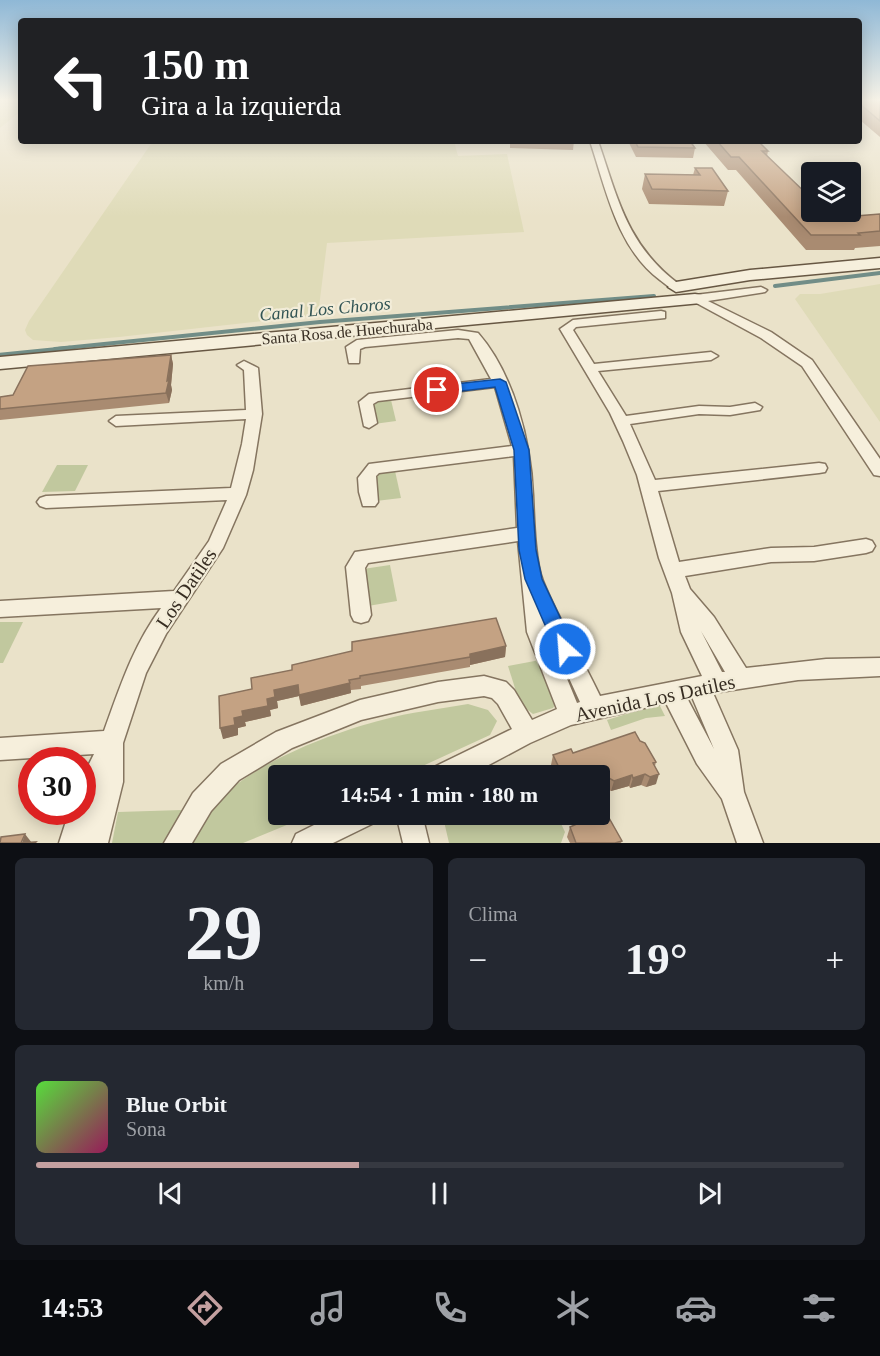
<!DOCTYPE html>
<html lang="es">
<head>
<meta charset="utf-8">
<style>
	:root { --surface:#171b24; --page:#242831; --text:#f1f3f6; --muted:#9ea1a6; --line:#363941; --accent:#c4a0a0 }
	body { margin:0; font-family:Georgia,serif; background:var(--page); color:var(--text); height:100vh; display:flex; flex-direction:column; font-size:22px; white-space:nowrap }
	* { box-sizing:border-box; margin:0 }
	p { font-size:20px; color:var(--muted) }
	.icon { flex:none; width:33px; height:33px; fill:none; stroke:currentColor; stroke-width:2; stroke-linecap:round; stroke-linejoin:round }
	.map { position:relative; height:843px; overflow:hidden }
	.drawer { display:flex; flex-direction:column; gap:15px; padding:15px; background:#0d0f14; flex:1 }
	.drawer>* { flex:none }
	.top-card { position:absolute; left:18px; top:18px; width:844px; height:126px; border-radius:6px; box-shadow:0 3px 15px #0003; background:#202124; color:#fff; overflow:hidden }
	.controls { position:absolute; left:801px; top:162px; display:grid; gap:12px }
	.controls a { display:grid; place-items:center; width:60px; height:60px; border-radius:6px; background:var(--surface); box-shadow:0 3px 15px #0003; font-size:30px }
	.speed { position:absolute; left:18px; top:747px; display:flex; gap:12px; font-size:30px; font-weight:700; text-align:center }
	.speed>* { display:grid; place-content:center; width:78px; height:78px; border-radius:50%; background:var(--surface); box-shadow:0 3px 15px #0003; line-height:1 }
	.speed .limit { border:9px solid #d22; background:#fff; color:#111 }
	.pin { position:absolute; display:grid; place-items:center; width:51px; height:51px; color:#fff; margin:-26px; border:3px solid #fff; border-radius:50%; box-shadow:0 2px 6px #0007 }
	.me { position:absolute; width:66px; margin:-33px; rotate:334deg; stroke-linejoin:round; filter:drop-shadow(0 0 4px #0008) }
	.turn { display:flex; align-items:center; gap:21px; height:126px; padding:0 24px; font-size:27px }
	.turn .icon { width:78px; height:78px; stroke-width:2.5 }
	.turn b { display:block; font-size:42px; line-height:51px }
	.big { font-size:45px; font-weight:700; line-height:1.1 }
	.drawer .card { flex:1; display:flex; flex-direction:column; justify-content:center; gap:9px; min-width:0; padding:0 21px; border-radius:9px; background:var(--page) }
	.drawer .dial { align-items:center; gap:0 }
	.dial b { font-size:78px; line-height:1 }
	.song { display:flex; align-items:center; gap:18px }
	.cover { width:72px; height:72px; border-radius:9px; background:linear-gradient(135deg,hsl(110 70% 55%),hsl(330 70% 35%)) }
	.played { height:6px; border-radius:3px; background:linear-gradient(90deg,var(--accent) 40%,var(--line) 40%) }
	.keys { display:flex; justify-content:space-around; direction:ltr }
	.heat { display:flex; justify-content:space-between; align-items:center; font-size:33px; direction:ltr }
	.drawer .tiles { flex:1; display:grid; gap:15px; grid-template-columns:1fr 1fr }
	.card:last-child { grid-column:span 2 }
	.trip { position:absolute; left:268px; top:765px; width:342px; height:60px; border-radius:6px; background:var(--surface); box-shadow:0 3px 15px #0003; font-weight:700; line-height:60px; text-align:center }
	.menu { display:flex; height:96px; justify-content:space-around; align-items:center; background:#090b0e; color:var(--muted) }
	.menu .icon { width:42px; height:42px }
	.menu .selected { color:var(--accent) }
	.menu b { font-size:27px; color:var(--text) }
	.map>svg:first-child { display:block }
	.farmland { fill:#dfdbb8 }
	.green { fill:#c1c89e }
	.lines { fill:none; stroke-linecap:round; stroke-linejoin:round }
	.stream-far1 { stroke:#718d87; stroke-width:4 }
	.stream { stroke:#718d87; stroke-width:4.5 }
	.street-casing { stroke:#857560; stroke-width:3 }
	.secondary-casing { stroke:#675743; stroke-width:3 }
	.street { fill:#f6efdc; fill-rule:evenodd }
	.secondary { fill:#f6efdc; fill-rule:evenodd }
	.wall { fill:#a98b71 }
	.shaded-wall { fill:#89715c }
	.building { fill:#c4a283; stroke:#89715c; stroke-width:1.5 }
	.route { fill:#1a73e8; stroke:#114b97; stroke-width:1.5 }
	.labels { text-anchor:middle; stroke-width:4.5; stroke-linejoin:round; paint-order:stroke }
	.street-label { font-size:16px; fill:#372d22; stroke:#f2ecd8 }
	.water-label { font-size:18px; font-style:italic; fill:#355; stroke:#f2ecd8 }
	.near-street-label { font-size:20px; fill:#372d22; stroke:#f2ecd8 }
</style>
</head>
<body>
<div class="map">
<svg width="880" height="843" viewBox="0 0 880 843">
	<rect width="100%" height="100%" fill="#eae2c9"/>
	<g class="farmland">
		<polygon points="0,99 21,99 21,111 0,128"/>
		<polygon points="153,141 454,141 458,156 507,154 524,232 327,243 318,315 119,337 61,342 33,340 27,335 25,330 29,321"/>
		<polygon points="880,284 880,422 795,299 800,294 820,294"/>
	</g>
	<g class="green">
		<polygon points="391,400 396,421 374,424 370,402"/>
		<polygon points="57,465 88,465 75,491 42,492"/>
		<polygon points="395,471 401,498 376,501 371,474"/>
		<polygon points="390,565 397,601 368,606 363,569"/>
		<polygon points="0,622 23,622 3,663 0,663"/>
		<polygon points="540,660 558,700 553,708 533,714 520,704 508,666"/>
		<path d="M 468,704 L 488,710 L 497,721 L 490,735 L 403,775 L 279,776 L 279,814 L 311,815 L 243,843 L 191,843 C 208,778 323,735 382,720 C 410,712 440,709 468,704 Z"/>
		<polygon points="659,704 665,716 646,718 611,730 607,720"/>
		<polygon points="182,810 163,843 112,843 118,812"/>
		<polygon points="444,815 557,815 565,832 561,843 449,843 443,817"/>
	</g>
	<g class="lines">
		<g class="stream-far1">
			<polyline points="775,286 880,273"/>
			<polyline points="55,349 320,322 654,296"/>
		</g>
		<polyline class="stream" points="0,355 70,348"/>
		<defs>
			<g id="street">
				<path d="M 590,141 L 598,141 C 618,199 627,246 680,285 L 680,289 C 671,291 667,285 660,280 C 617,248 606,189 590,141 Z"/>
				<polygon points="761,287 767,290 765,292 708,301 771,332 812,360 880,459 880,476 874,475 802,366 761,338 689,299 695,295"/>
				<path d="M 661,311 L 665,312 L 665,318 L 576,327 L 573,330 L 594,364 L 711,352 L 718,356 L 711,360 L 598,371 L 626,416 L 699,406 L 730,407 L 755,403 L 762,407 L 760,410 L 730,415 L 699,414 L 630,424 L 655,480 L 819,463 L 825,464 L 827,468 L 825,472 L 819,473 L 658,491 L 679,562 L 771,548 L 814,547 L 866,539 L 872,541 L 875,546 L 872,551 L 866,553 L 814,561 L 771,562 L 685,576 L 690,589 L 714,617 L 746,668 L 826,659 L 880,658 L 880,676 L 798,680 L 713,693 L 738,750 L 744,792 L 763,843 L 737,843 L 722,799 L 697,764 L 666,703 L 571,725 L 530,743 L 468,776 L 431,776 L 434,767 L 512,729 L 498,704 L 492,698 L 484,696 L 438,702 L 361,720 L 292,748 L 239,780 L 211,811 L 192,843 L 164,843 L 193,793 L 221,764 L 276,732 L 360,700 L 438,682 L 484,676 L 506,682 L 514,690 L 532,720 L 557,709 L 527,632 L 518,541 L 368,563 L 365,568 L 371,615 L 368,621 L 361,623 L 354,621 L 351,615 L 346,567 L 355,552 L 517,528 L 514,456 L 379,473 L 376,476 L 378,502 L 375,506 L 363,506 L 359,492 L 358,478 L 369,464 L 512,446 L 495,387 L 378,401 L 373,404 L 377,423 L 369,428 L 364,426 L 359,402 L 369,394 L 491,379 L 469,339 L 458,338 L 365,347 L 360,349 L 359,363 L 349,363 L 346,347 L 357,340 L 458,330 L 478,333 C 514,374 531,442 533,495 C 534,517 535,562 543,581 C 559,620 582,658 600,696 L 702,676 L 681,632 L 672,593 L 659,558 L 637,475 L 623,441 L 610,413 L 560,329 L 573,320 ZM 547,630 L 580,702 L 577,703 ZM 701,631 L 725,672 L 722,672 ZM 692,697 L 714,749 L 687,698 Z"/>
				<path d="M 244,361 L 258,368 L 262,414 L 253,470 L 246,495 L 223,548 L 166,634 L 146,673 L 123,743 L 123,782 L 108,843 L 59,843 L 69,812 L 82,812 L 82,778 L 94,754 L 0,760 L 0,738 L 104,731 C 120,687 133,646 161,608 L 0,617 L 0,601 L 174,591 L 209,541 L 227,500 L 46,508 L 40,506 L 37,502 L 40,498 L 46,496 L 231,488 L 242,444 L 246,419 L 116,426 L 109,421 L 116,416 L 246,410 L 244,370 L 237,365 Z"/>
				<polygon points="336,814 377,814 374,823 333,843 292,843 296,834"/>
				<polygon points="396,814 422,814 429,843 403,843"/>
			</g>
			<g id="secondary">
				<polygon points="880,258 880,268 750,280 676,292 668,287 676,282 750,270"/>
				<polygon points="695,294 701,295 703,299 701,303 0,369 0,357"/>
			</g>
		</defs>
		<use href="#street" class="street-casing"/>
		<use href="#secondary" class="secondary-casing"/>
		<use href="#street" class="street"/>
		<use href="#secondary" class="secondary"/>
	</g>
	<g class="wall">
		<polygon points="860,99 880,99 880,137 860,120"/>
		<polygon points="510,141 574,141 573,150 510,148"/>
		<polygon points="628,141 690,141 695,148 693,158 636,157"/>
		<polygon points="703,141 758,141 768,151 767,156 831,218 880,214 880,246 855,248 854,250 806,250 736,170 728,170"/>
		<polygon points="695,168 728,191 724,206 649,204 642,189 645,174 693,175"/>
		<polygon points="171,355 173,364 171,385 172,390 169,403 0,420 0,397 13,395"/>
		<polygon points="506,646 505,657 470,665 470,667 361,686 361,689 351,690 351,693 301,706 299,696 277,701 278,708 270,710 271,716 245,722 246,726 238,728 238,735 223,739 219,696"/>
		<polygon points="640,741 656,762 655,766 656,784 646,787 641,785 630,788 629,786 611,791 606,788 600,776 556,776 551,765 553,755 573,753"/>
		<polygon points="574,819 622,841 621,843 570,843 567,837 570,827 573,826"/>
	</g>
	<g class="shaded-wall">
		<polygon points="171,355 173,364 171,385 172,390 169,403 166,393"/>
		<polygon points="506,646 505,657 470,665 470,654"/>
		<polygon points="350,683 351,693 301,706 299,696 277,701 278,708 270,710 271,716 245,722 246,726 238,728 238,735 223,739 220,728 242,711 267,699 274,690 298,685"/>
		<polygon points="645,774 641,785 630,788 633,778"/>
		<polygon points="659,774 656,784 646,787 650,777"/>
		<polygon points="632,775 629,786 611,791 614,781"/>
		<polygon points="609,778 606,788 600,790 600,780"/>
		<polygon points="25,834 32,843 22,843"/>
	</g>
	<g class="building">
		<polygon points="860,99 880,99 880,121 860,104"/>
		<polygon points="635,141 690,141 695,148 638,147"/>
		<polygon points="717,141 758,141 768,151 762,151 812,199 812,212 824,212 831,218 880,214 880,231 858,233 860,235 811,235 739,157 731,157"/>
		<polygon points="695,168 712,168 728,191 652,189 645,174 700,175"/>
		<polygon points="171,355 167,381 169,380 166,393 0,409 0,397 13,395 28,366"/>
		<polygon points="496,618 506,646 470,654 470,657 360,676 360,678 349,680 350,683 299,695 298,685 274,690 275,697 267,699 268,706 242,711 243,716 234,718 235,725 220,728 219,696 252,689 251,678 292,670 292,665 352,651 352,642"/>
		<polygon points="635,732 640,741 645,743 656,762 653,763 659,774 650,777 645,774 633,778 632,775 614,781 609,778 600,780 600,776 563,776 553,755 571,749 573,753"/>
		<polygon points="604,809 622,841 615,843 576,843 570,827 577,824 574,819 588,814 600,814 600,811"/>
		<polygon points="25,834 21,843 36,842 35,843 0,843 1,837"/>
	</g>
	<linearGradient id="sky" x2="0" y2="1"><stop stop-color="#8fb8d6"/><stop offset="0.46" stop-color="#f6f2e7"/><stop offset="1" stop-color="#f6f2e7" stop-opacity="0"/></linearGradient>
	<rect width="880" height="217" fill="url(#sky)"/>
	<polygon class="route" points="500,379 506,382 529,450 536,550 542,579 575,649 572,655 565,657 558,655 525,579 519,550 514,450 495,387 437,394 431,390 437,386"/>
	<g class="labels">
		<g class="street-label">
			<text transform="translate(347 331) rotate(-5)" y="6">Santa Rosa de Huechuraba</text>
		</g>
		<g class="water-label">
			<text transform="translate(325 309) rotate(-5)" y="6">Canal Los Choros</text>
		</g>
		<g class="near-street-label">
			<text transform="translate(186 588) rotate(-56)" y="7">Los Datiles</text>
			<text transform="translate(655 698) rotate(-12)" y="7">Avenida Los Datiles</text>
		</g>
	</g>
</svg>
<div class="controls">
<a><svg class="icon" aria-label="layers" viewBox="0 0 24 24"><path d="M12 4l9 5-9 5-9-5zM3 14l9 5 9-5"/></svg></a>
</div>
<div class="speed"><div class="limit">30</div></div>
<div class="pin" style="left:437px;top:390px;background:#d93025"><svg class="icon" aria-label="arrive" viewBox="0 0 24 24"><path d="M6 21V4h12l-3 4 3 4H6"/></svg></div>
<svg class="me" style="left:565px;top:649px" viewBox="-20 -20 40 40"><circle r="17" fill="#1a73e8" stroke="#fff" stroke-width="3"/><path d="M0-11L8 9 0 5-8 9z" fill="#fff"/></svg>
<div class="trip">14:54 · 1 min · 180 m</div>
<div class="top-card">
<div class="turn"><svg class="icon" aria-label="left" viewBox="0 0 24 24"><path d="M17 20v-9H6M10 6l-5 5 5 5"/></svg><div><b>150 m</b>Gira a la izquierda</div></div>
</div>
</div>
<section class="drawer">
<div class="tiles">
<div class="card dial"><b>29</b><p>km/h</p></div>
<div class="card"><p>Clima</p>
<div class="heat"><a>−</a><b class="big">19°</b><a>+</a></div>
</div>
<div class="card">
<div class="song"><i class="cover"></i><div><b>Blue Orbit</b><p>Sona</p></div></div>
<div class="played"></div>
<div class="keys"><svg class="icon" aria-label="previous" viewBox="0 0 24 24"><path d="M18 5L8 12l10 7zM5 5v14"/></svg><svg class="icon" aria-label="pause" viewBox="0 0 24 24"><path d="M8 5v14M16 5v14"/></svg><svg class="icon" aria-label="next" viewBox="0 0 24 24"><path d="M6 5l10 7-10 7zM19 5v14"/></svg></div>
</div>
</div>
</section>
<nav class="menu">
<b>14:53</b>
<svg class="icon selected" aria-label="directions" viewBox="0 0 24 24"><path d="M12 3l9 9-9 9-9-9zM9 14v-3h6M13 9l2 2-2 2"/></svg>
<svg class="icon" aria-label="music" viewBox="0 0 24 24"><path d="M9 18V5l10-2v13"/><circle cx="6" cy="18" r="3"/><circle cx="16" cy="16" r="3"/></svg>
<svg class="icon" aria-label="phone" viewBox="0 0 24 24"><path d="M5 4h4l2 5-3 2q2 4 5 5l2-3 5 2v4C11 20 4 13 5 4z"/></svg>
<svg class="icon" aria-label="climate" viewBox="0 0 24 24"><path d="M12 3v18M4 7l16 10M4 17L20 7"/></svg>
<svg class="icon" aria-label="car" viewBox="0 0 24 24"><path d="M5 17H2v-5l4-1 3-4h7l3 4 3 1v5h-3M9 17h6M6 11h13"/><circle cx="7" cy="17" r="2"/><circle cx="17" cy="17" r="2"/></svg>
<svg class="icon" aria-label="filters" viewBox="0 0 24 24"><path d="M4 7h16M4 17h16"/><circle cx="9" cy="7" r="2"/><circle cx="15" cy="17" r="2"/></svg>
</nav>
</body>
</html>
